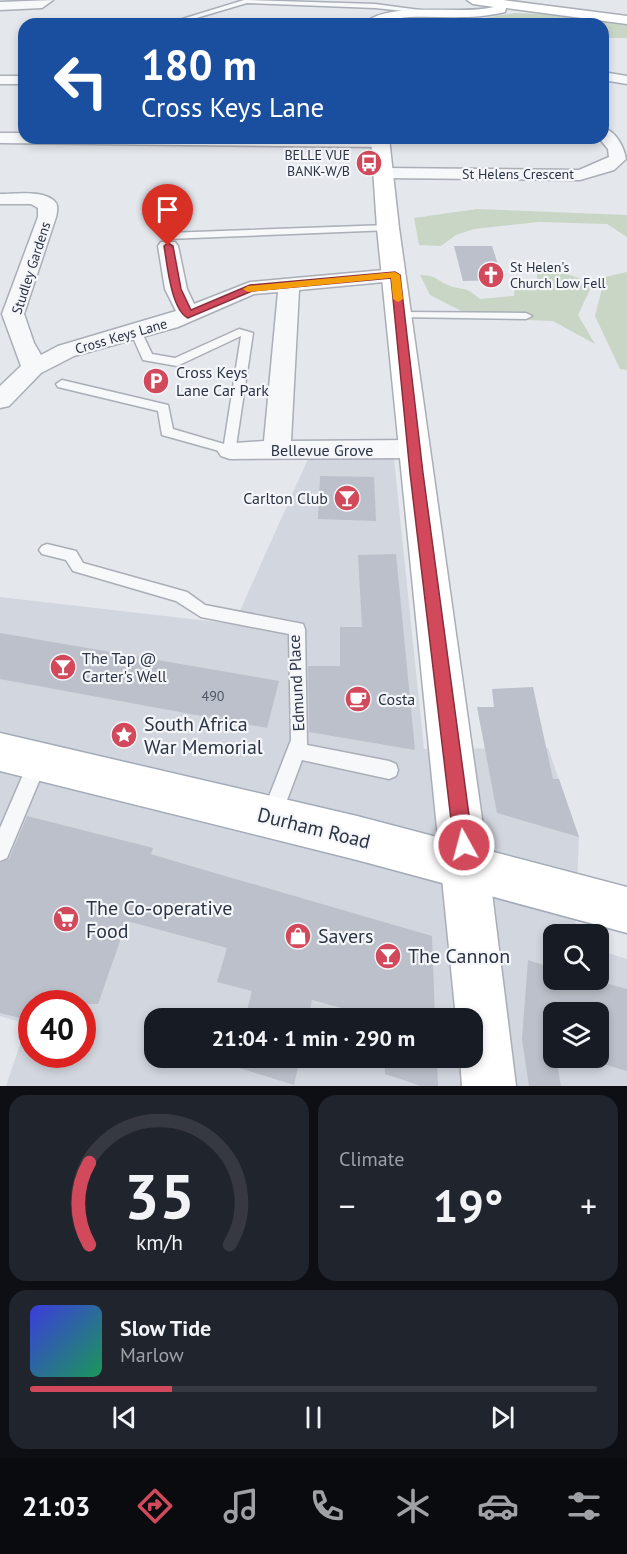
<!DOCTYPE html>
<html lang="en">
<head>
<meta charset="utf-8">
<style>
	:root { --surface:#171b24; --page:#20242c; --text:#f1f3f6; --muted:#9ea1a6; --line:#363941; --accent:#d1495b }
	body { margin:0; font-family:"PT Sans",sans-serif; background:var(--page); color:var(--text); height:100vh; display:flex; flex-direction:column; font-size:22px; white-space:nowrap }
	* { box-sizing:border-box; margin:0 }
	p { font-size:20px; color:var(--muted) }
	.icon { flex:none; width:33px; height:33px; fill:none; stroke:currentColor; stroke-width:2; stroke-linecap:round; stroke-linejoin:round }
	.map { position:relative; height:1086px; overflow:hidden }
	.side { display:flex; flex-direction:column; gap:9px; padding:9px; background:#0d0f14; flex:1 }
	.side>* { flex:none }
	.hud { position:absolute; left:18px; top:18px; width:591px; height:126px; border-radius:18px; box-shadow:0 3px 9px #0003; background:#1a4fa0; color:#fff; overflow:hidden }
	.controls { position:absolute; left:543px; top:924px; display:grid; gap:12px }
	.controls a { display:grid; place-items:center; width:66px; height:66px; border-radius:12px; background:var(--surface); box-shadow:0 3px 9px #0003; font-size:30px }
	.speed { position:absolute; left:18px; top:990px; display:flex; gap:12px; font-size:30px; font-weight:700; text-align:center }
	.speed>* { display:grid; place-content:center; width:78px; height:78px; border-radius:50%; background:var(--surface); box-shadow:0 3px 9px #0003; line-height:1 }
	.speed .limit { border:9px solid #d22; background:#fff; color:#111 }
	.pin { position:absolute; display:grid; place-items:center; width:51px; height:51px; color:#fff; margin:-62px -26px; border-radius:50% 50% 50% 0; rotate:-45deg; box-shadow:0 0 6px #0007 }
	.pin .icon { rotate:45deg }
	.me { position:absolute; width:66px; margin:-33px; rotate:353deg; stroke-linejoin:round; filter:drop-shadow(0 0 4px #0008) }
	.turn { display:flex; align-items:center; gap:21px; height:126px; padding:0 24px; font-size:27px }
	.turn .icon { width:78px; height:78px; stroke-width:2.5 }
	.turn b { display:block; font-size:42px; line-height:51px }
	.big { font-size:45px; font-weight:700; line-height:1.1 }
	.side .widget { flex:1; display:flex; flex-direction:column; justify-content:center; gap:9px; min-width:0; padding:0 21px; border-radius:18px; background:var(--page) }
	.side .dial { align-items:center; gap:0 }
	.dial svg { height:156px; overflow:visible; fill:none; stroke:var(--line); stroke-width:7; stroke-linecap:round; text-anchor:middle }
	.dial text { fill:var(--text); stroke:none }
	.song { display:flex; align-items:center; gap:18px }
	.cover { width:72px; height:72px; border-radius:9px; background:linear-gradient(135deg,hsl(240 70% 55%),hsl(150 70% 35%)) }
	.played { height:6px; border-radius:3px; background:linear-gradient(90deg,var(--accent) 25%,var(--line) 25%) }
	.keys { display:flex; justify-content:space-around; direction:ltr }
	.heat { display:flex; justify-content:space-between; align-items:center; font-size:33px; direction:ltr }
	.side .tiles { flex:1; display:grid; gap:9px; grid-template-columns:1fr 1fr }
	.widget:last-child { grid-column:span 2 }
	.trip { position:absolute; left:144px; top:1008px; width:339px; height:60px; border-radius:18px; background:var(--surface); box-shadow:0 3px 9px #0003; font-weight:700; line-height:60px; text-align:center }
	.menu { display:flex; height:96px; justify-content:space-around; align-items:center; background:#090b0e; color:var(--muted) }
	.menu .icon { width:42px; height:42px }
	.menu .active { color:var(--accent) }
	.menu b { font-size:27px; color:var(--text) }
	.map>svg:first-child { display:block }
	.built { fill:#d2d6de; fill-rule:evenodd }
	.green { fill:#c9d6c5 }
	.building { fill:#bbc0ca }
	.lines { fill:none; stroke-linecap:round; stroke-linejoin:round }
	.lane-casing { stroke:#a9aeb7; stroke-width:3 }
	.street-casing { stroke:#a9aeb7; stroke-width:3 }
	.secondary-casing { stroke:#a9aeb7; stroke-width:3 }
	.primary-casing { stroke:#a3abb8; stroke-width:3 }
	.lane { fill:#f7f8fa; fill-rule:evenodd }
	.street { fill:#f7f8fa; fill-rule:evenodd }
	.secondary { fill:#fff; fill-rule:evenodd }
	.primary { fill:#fff; fill-rule:evenodd }
	.route { fill:#d1495b; stroke:#882f3b; stroke-width:1.5 }
	.slow { fill:#f59e0b }
	.labels { text-anchor:middle; stroke-width:4.5; stroke-linejoin:round; paint-order:stroke }
	.far-poi-label { font-size:14px; fill:#2b3445; stroke:#f4f6f9; text-anchor:end }
	.far-street-label { font-size:14px; fill:#2b3445; stroke:#f4f6f9 }
	.number-label { font-size:14px; fill:#4f5766 }
	.poi-label { font-size:16px; fill:#2b3445; stroke:#f4f6f9; text-anchor:start }
	.street-label { font-size:16px; fill:#2b3445; stroke:#f4f6f9 }
	.near-poi-label { font-size:20px; fill:#2b3445; stroke:#f4f6f9; text-anchor:start }
	.near-street-label { font-size:20px; fill:#2b3445; stroke:#f4f6f9 }
</style>
</head>
<body>
<div class="map">
<svg width="627" height="1086" viewBox="0 0 627 1086">
	<rect width="100%" height="100%" fill="#e4e7ec"/>
	<path class="built" d="M 308,459 L 394,459 L 424,749 L 548,748 L 579,837 L 575,934 L 554,934 L 554,980 L 598,980 L 599,950 L 627,959 L 627,1086 L 6,1086 L 27,1024 L 0,1016 L 0,597 L 234,624 ZM 32,1004 L 82,1004 L 82,1054 L 32,1054 ZM 554,1012 L 598,1012 L 598,1058 L 554,1058 ZM 154,1018 L 472,1018 L 472,1058 L 154,1058 Z"/>
	<g class="green">
		<polygon points="515,13 545,14 627,25 627,38 603,38 603,24 479,24 485,18"/>
		<polygon points="477,209 627,215 627,237 607,224 539,222 474,229 456,235 441,246 419,245 414,218"/>
		<path d="M 537,271 L 564,273 L 593,283 L 578,315 L 595,344 L 553,321 L 475,318 L 430,295 L 420,275 C 438,276 434,279 448,285 C 464,292 463,284 480,299 L 514,296 L 515,285 L 537,283 Z"/>
		<polygon points="627,272 627,370 620,369 595,316 605,277"/>
	</g>
	<g class="building">
		<polygon points="454,246 492,246 503,280 463,281"/>
		<polygon points="320,476 374,477 376,521 318,519"/>
		<polygon points="396,554 415,750 309,732 308,666 340,666 340,627 362,627 358,555"/>
		<polygon points="0,633 134,656 279,681 267,728 0,679"/>
		<polygon points="533,687 553,779 559,779 579,837 497,813 477,707 494,707 492,689"/>
		<polygon points="27,816 153,848 151,854 184,864 432,936 435,1018 379,1018 312,1000 308,1018 245,1018 252,991 217,982 227,948 127,921 98,1004 32,1004 32,1021 0,1013 0,863 9,859"/>
		<polygon points="528,960 554,968 554,980 594,980 627,989 627,1071 582,1058 598,1058 598,1012 554,1012 554,1058 556,1058 561,1086 529,1086 522,1039"/>
		<polygon points="235,1058 300,1058 294,1085 233,1066"/>
		<polygon points="385,1058 437,1058 438,1086 421,1086 385,1074"/>
	</g>
	<g class="lines">
		<defs>
			<g id="lane">
				<polygon points="244,0 375,4 435,12 432,14 375,8 247,3 176,24 166,24"/>
				<polygon points="388,225 393,228 391,230 167,239 162,236 167,233"/>
				<polygon points="400,312 526,313 532,316 526,319 396,317 394,315"/>
				<polygon points="239,329 253,333 235,453 230,454 162,435 158,411 58,387 56,384 62,380 168,405 173,429 224,444 241,336 177,366 143,360 131,333 133,331 141,331 152,354 175,358"/>
				<polygon points="47,544 76,551 83,563 187,592 205,605 303,624 305,629 307,745 389,761 396,764 398,770 396,776 389,779 302,760 278,824 271,827 264,824 261,817 291,740 289,634 201,617 176,601 73,571 66,560 42,554 39,550 42,546"/>
				<polygon points="39,751 46,754 48,760 7,858 0,861 0,828 32,754"/>
			</g>
			<g id="street">
				<polygon points="53,0 42,8 0,10 0,2"/>
				<polygon points="603,72 627,76 627,84 603,80"/>
				<rect x="0" y="76" width="24" height="8"/>
				<path d="M 603,128 C 616,131 624,147 626,159 L 614,170 L 580,180 L 383,178 L 374,173 L 383,168 L 579,170 L 609,157 L 608,149 L 599,138 L 603,138 Z"/>
				<polygon points="0,133 24,133 24,138 385,138 389,142 381,147 0,143"/>
				<path d="M 0,194 C 15,194 46,189 56,203 C 58,206 57,213 56,217 L 24,314 L 34,343 L 41,355 L 58,346 L 176,311 L 165,289 L 158,246 L 161,242 L 175,242 L 178,246 L 187,289 L 194,304 L 250,282 L 395,269 L 402,271 L 405,275 L 402,279 L 395,281 L 299,290 L 291,441 L 414,440 L 423,443 L 427,449 L 423,455 L 414,458 L 230,459 L 221,456 L 217,450 L 221,444 L 264,441 L 278,292 L 254,294 L 178,327 L 74,356 L 41,373 L 9,406 L 0,408 L 0,386 L 21,366 L 2,314 L 38,217 L 38,208 L 31,204 L 0,204 Z"/>
			</g>
			<g id="secondary">
				<path d="M 467,0 L 503,0 L 627,16 L 627,24 L 506,8 L 505,12 C 473,20 443,16 410,17 C 394,18 380,24 364,24 C 388,0 460,16 494,7 L 473,4 Z"/>
				<polygon points="371,138 389,138 399,228 489,869 516,1086 462,1086 460,1058 472,1058 472,1018 456,1018 377,228"/>
			</g>
			<polygon id="primary" points="0,733 357,816 627,887 627,933 357,860 0,771"/>
		</defs>
		<use href="#lane" class="lane-casing"/>
		<use href="#street" class="street-casing"/>
		<use href="#secondary" class="secondary-casing"/>
		<use href="#primary" class="primary-casing"/>
		<use href="#lane" class="lane"/>
		<use href="#street" class="street"/>
		<use href="#secondary" class="secondary"/>
		<use href="#primary" class="primary"/>
	</g>
	<path class="route" d="M 168,243 L 173,246 L 181,289 L 191,310 L 250,285 L 395,272 L 400,275 L 423,473 L 473,845 L 470,852 L 464,855 L 457,852 L 454,845 L 410,473 L 391,278 L 252,291 L 188,318 C 171,310 167,263 164,246 Z"/>
	<polygon class="slow" points="395,272 400,275 403,299 398,302 393,299 391,278 248,292 243,289 248,286"/>
	<defs>
		<symbol id="bus-disc" viewBox="-11 -11 22 22"><circle r="9.5" fill="#d1495b" stroke="#f4f6f9"/><path d="M-5-6H5V4H4V6H2V4H-2V6H-4V4H-5ZM-3.5-4V0h7V-4ZM-3.5 1.2v1.5H-2V1.2ZM2 1.2v1.5H3.5V1.2Z" fill="#fff"/></symbol>
		<symbol id="church-disc" viewBox="-11 -11 22 22"><circle r="9.5" fill="#d1495b" stroke="#f4f6f9"/><path d="M-1.2-6h2.4v3.5h3.3v2.4h-3.3V6h-2.4V-.1h-3.3v-2.4h3.3Z" fill="#fff"/></symbol>
		<symbol id="parking-disc" viewBox="-11 -11 22 22"><circle r="9.5" fill="#d1495b" stroke="#f4f6f9"/><path d="M-3.5-5.5H1a3.5 3.5 0 0 1 0 7H-1V5.5H-3.5ZM-1-3.4V-.6H.8a1.4 1.4 0 0 0 0-2.8Z" fill="#fff"/></symbol>
		<symbol id="bar-disc" viewBox="-11 -11 22 22"><circle r="9.5" fill="#d1495b" stroke="#f4f6f9"/><path d="M-6-5H6L.8 .8V4.5H3.5V6h-7V4.5H-.8V.8Z" fill="#fff"/></symbol>
		<symbol id="cafe-disc" viewBox="-11 -11 22 22"><circle r="9.5" fill="#d1495b" stroke="#f4f6f9"/><path d="M-5.5-4.5H6V0H3Q3 3.5 0 3.5H-2.5Q-5.5 3.5-5.5 0ZM3-3.2v2h1.7v-2ZM-6 4.5H4V6H-6Z" fill="#fff"/></symbol>
		<symbol id="sight-disc" viewBox="-11 -11 22 22"><circle r="9.5" fill="#d1495b" stroke="#f4f6f9"/><path d="M0-6L1.8-2.2L6-1.7L2.9 1.2L3.7 5.4L0 3.3L-3.7 5.4L-2.9 1.2L-6-1.7L-1.8-2.2Z" fill="#fff"/></symbol>
		<symbol id="supermarket-disc" viewBox="-11 -11 22 22"><circle r="9.5" fill="#d1495b" stroke="#f4f6f9"/><path d="M-6-5.5h2.5l.6 2H6L4.5 2H-2.5L-4.4-4H-6ZM-1.5 3.2a1.3 1.3 0 1 0 .1 0ZM3 3.2a1.3 1.3 0 1 0 .1 0Z" fill="#fff"/></symbol>
		<symbol id="shop-disc" viewBox="-11 -11 22 22"><circle r="9.5" fill="#d1495b" stroke="#f4f6f9"/><path d="M-5-2.5h2.3a2.7 3.5 0 0 1 5.4 0H5L5.5 6h-11ZM-1.5-2.5h3a1.5 2.3 0 0 0-3 0Z" fill="#fff"/></symbol>
	</defs>
	<g fill-rule="evenodd">
		<use href="#bus-disc" x="354" y="148" width="30" height="30"/>
		<use href="#church-disc" x="476" y="260" width="30" height="30"/>
		<use href="#parking-disc" x="141" y="366" width="30" height="30"/>
		<use href="#bar-disc" x="332" y="483" width="30" height="30"/>
		<use href="#bar-disc" x="48" y="652" width="30" height="30"/>
		<use href="#cafe-disc" x="343" y="684" width="30" height="30"/>
		<use href="#sight-disc" x="109" y="720" width="30" height="30"/>
		<use href="#supermarket-disc" x="51" y="904" width="30" height="30"/>
		<use href="#shop-disc" x="283" y="921" width="30" height="30"/>
		<use href="#bar-disc" x="373" y="941" width="30" height="30"/>
	</g>
	<g class="labels">
		<g class="far-poi-label">
			<text x="350" y="160">BELLE VUE<tspan x="350" dy="16">BANK-W/B</tspan></text>
			<text x="510" y="272" text-anchor="start">St Helen's<tspan x="510" dy="16">Church Low Fell</tspan></text>
		</g>
		<g class="far-street-label">
			<text x="518" y="179">St Helens Crescent</text>
			<text transform="translate(31 268) rotate(-72)" y="5">Studley Gardens</text>
			<text transform="translate(121 336) rotate(-16)" y="5">Cross Keys Lane</text>
		</g>
		<g class="number-label">
			<text x="213" y="701">490</text>
		</g>
		<g class="poi-label">
			<text x="176" y="378">Cross Keys<tspan x="176" dy="18">Lane Car Park</tspan></text>
			<text x="328" y="504" text-anchor="end">Carlton Club</text>
			<text x="82" y="664">The Tap @<tspan x="82" dy="18">Carter's Well</tspan></text>
			<text x="378" y="705">Costa</text>
		</g>
		<g class="street-label">
			<text x="322" y="456">Bellevue Grove</text>
			<text transform="translate(296 683) rotate(-93)" y="6">Edmund Place</text>
		</g>
		<g class="near-poi-label">
			<text x="144" y="731">South Africa<tspan x="144" dy="23">War Memorial</tspan></text>
			<text x="86" y="915">The Co-operative<tspan x="86" dy="23">Food</tspan></text>
			<text x="318" y="943">Savers</text>
			<text x="408" y="963">The Cannon</text>
		</g>
		<g class="near-street-label">
			<text transform="translate(314 828) rotate(14)" y="7">Durham Road</text>
		</g>
	</g>
</svg>
<div class="controls">
<a><svg class="icon" aria-label="search" viewBox="0 0 24 24"><circle cx="10" cy="10" r="6"/><path d="M15 15l6 6"/></svg></a>
<a><svg class="icon" aria-label="layers" viewBox="0 0 24 24"><path d="M12 4l9 5-9 5-9-5zM3 14l9 5 9-5"/></svg></a>
</div>
<div class="speed"><div class="limit">40</div></div>
<div class="pin" style="left:168px;top:246px;background:#d93025"><svg class="icon" aria-label="arrive" viewBox="0 0 24 24"><path d="M6 21V4h12l-3 4 3 4H6"/></svg></div>
<svg class="me" style="left:464px;top:845px" viewBox="-20 -20 40 40"><circle r="17" fill="#d1495b" stroke="#fff" stroke-width="3"/><path d="M0-11L8 9 0 5-8 9z" fill="#fff"/></svg>
<div class="trip">21:04 · 1 min · 290 m</div>
<div class="hud">
<div class="turn"><svg class="icon" aria-label="left" viewBox="0 0 24 24"><path d="M17 20v-9H6M10 6l-5 5 5 5"/></svg><div><b>180 m</b>Cross Keys Lane</div></div>
</div>
</div>
<section class="side">
<div class="tiles">
<div class="widget dial"><svg viewBox="0 0 100 80">
<path d="M14 69A42 42 0 1 1 86 69"/>
<path d="M14 69A42 42 0 0 1 14 27" stroke="#d1495b"/>
<text x="50" y="56" font-size="32" font-weight="700">35</text>
<text x="50" y="72" font-size="11">km/h</text>
</svg></div>
<div class="widget"><p>Climate</p>
<div class="heat"><a>−</a><b class="big">19°</b><a>+</a></div>
</div>
<div class="widget">
<div class="song"><i class="cover"></i><div><b>Slow Tide</b><p>Marlow</p></div></div>
<div class="played"></div>
<div class="keys"><svg class="icon" aria-label="previous" viewBox="0 0 24 24"><path d="M18 5L8 12l10 7zM5 5v14"/></svg><svg class="icon" aria-label="pause" viewBox="0 0 24 24"><path d="M8 5v14M16 5v14"/></svg><svg class="icon" aria-label="next" viewBox="0 0 24 24"><path d="M6 5l10 7-10 7zM19 5v14"/></svg></div>
</div>
</div>
</section>
<nav class="menu">
<b>21:03</b>
<svg class="icon active" aria-label="directions" viewBox="0 0 24 24"><path d="M12 3l9 9-9 9-9-9zM9 14v-3h6M13 9l2 2-2 2"/></svg>
<svg class="icon" aria-label="music" viewBox="0 0 24 24"><path d="M9 18V5l10-2v13"/><circle cx="6" cy="18" r="3"/><circle cx="16" cy="16" r="3"/></svg>
<svg class="icon" aria-label="phone" viewBox="0 0 24 24"><path d="M5 4h4l2 5-3 2q2 4 5 5l2-3 5 2v4C11 20 4 13 5 4z"/></svg>
<svg class="icon" aria-label="climate" viewBox="0 0 24 24"><path d="M12 3v18M4 7l16 10M4 17L20 7"/></svg>
<svg class="icon" aria-label="car" viewBox="0 0 24 24"><path d="M5 17H2v-5l4-1 3-4h7l3 4 3 1v5h-3M9 17h6M6 11h13"/><circle cx="7" cy="17" r="2"/><circle cx="17" cy="17" r="2"/></svg>
<svg class="icon" aria-label="filters" viewBox="0 0 24 24"><path d="M4 7h16M4 17h16"/><circle cx="9" cy="7" r="2"/><circle cx="15" cy="17" r="2"/></svg>
</nav>
</body>
</html>
